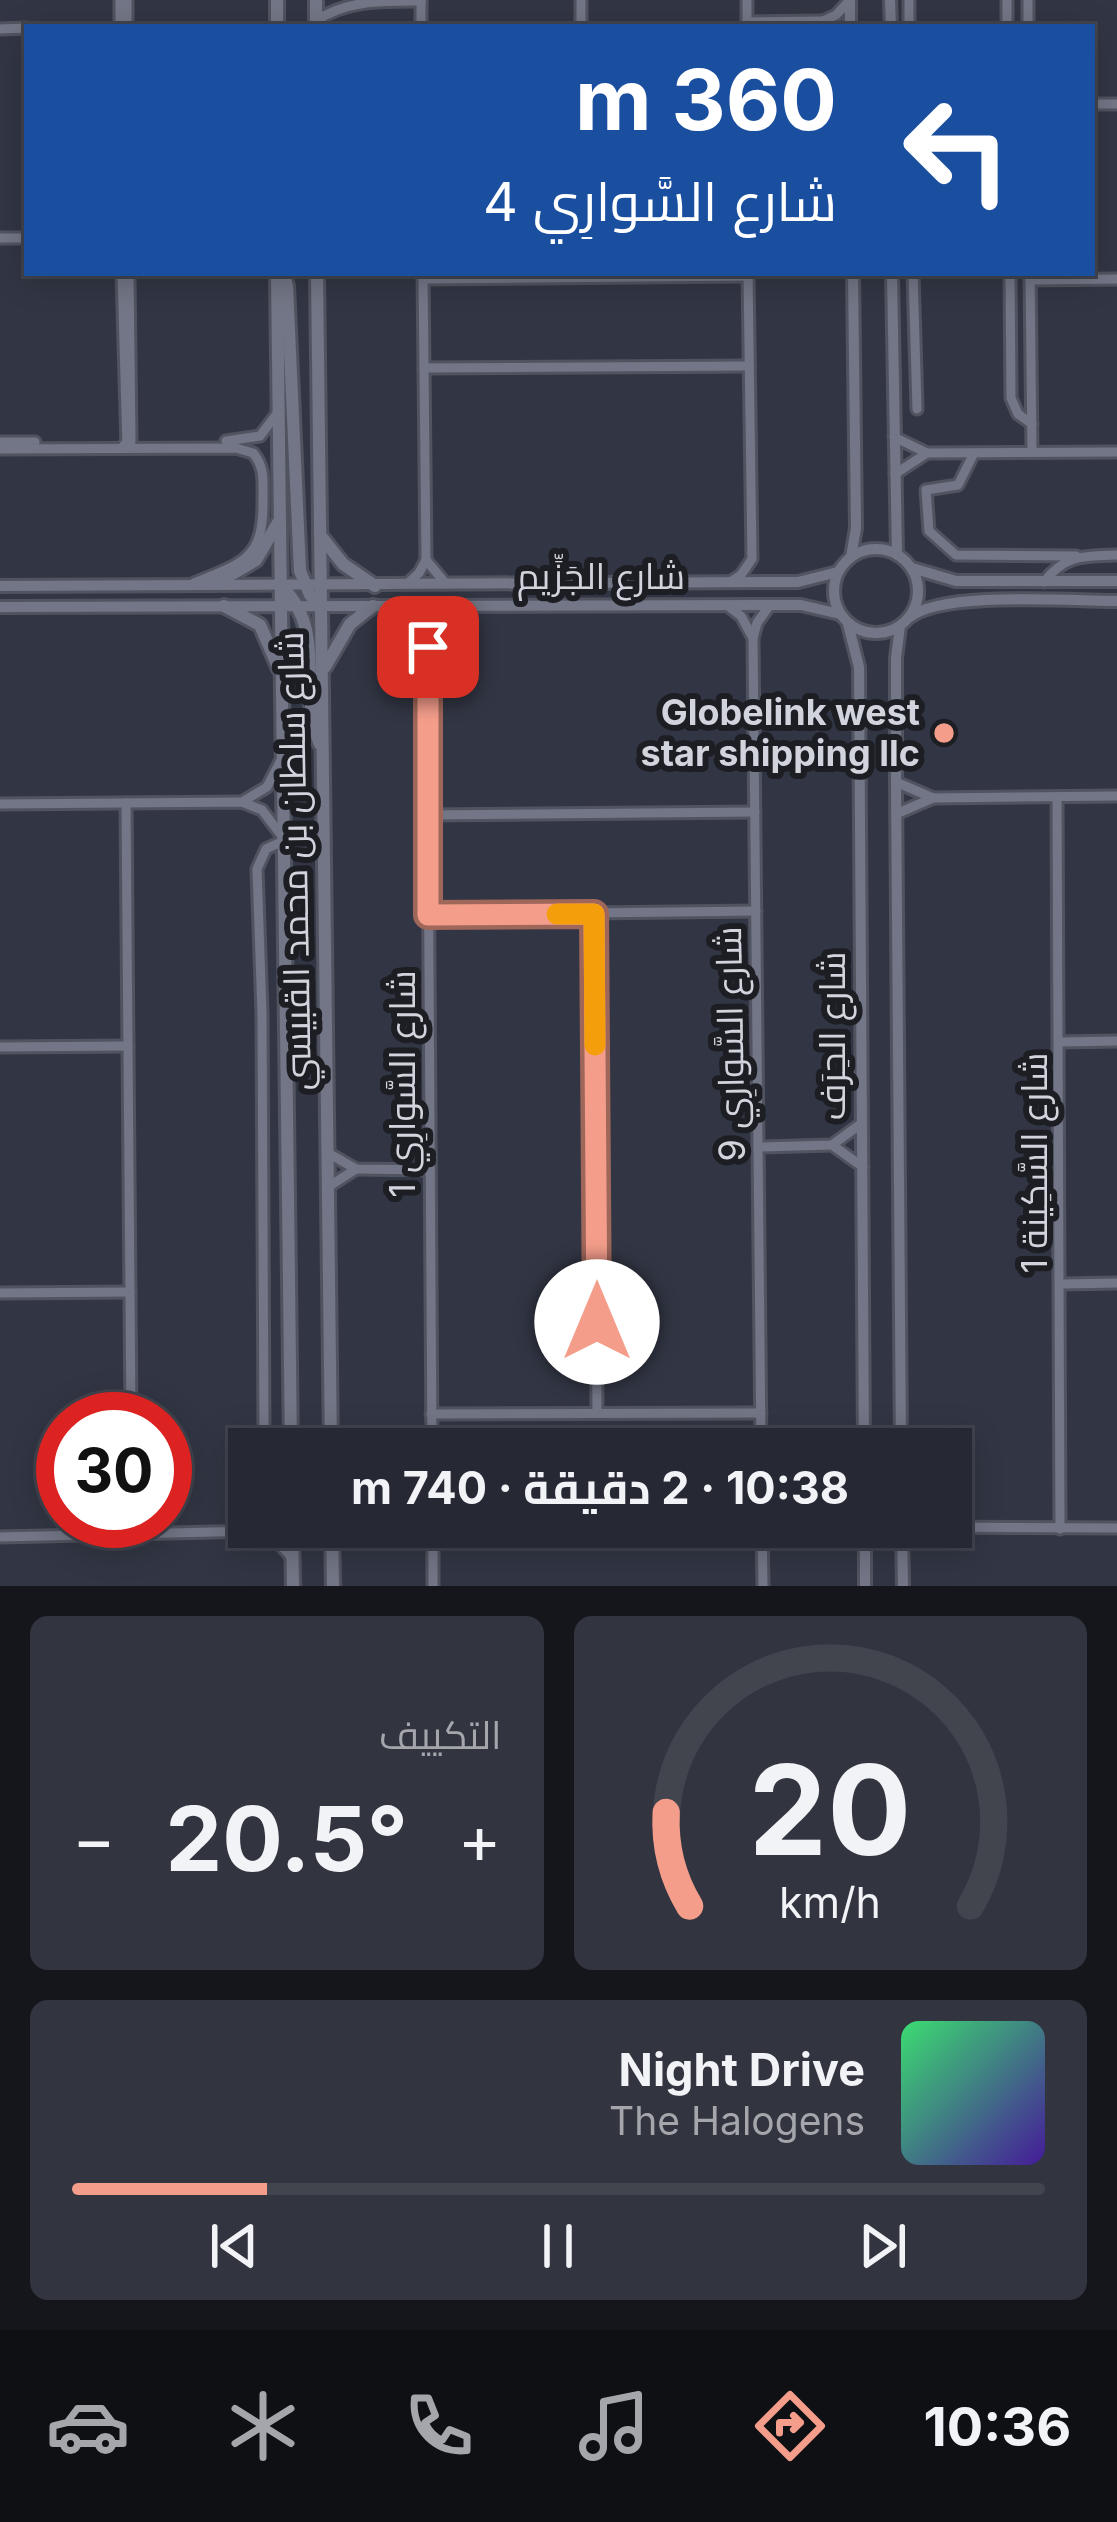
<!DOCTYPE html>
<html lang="ar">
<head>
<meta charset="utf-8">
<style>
	:root { --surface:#262833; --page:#32343f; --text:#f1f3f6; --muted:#a4a6ac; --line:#42444e; --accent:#f49d8b }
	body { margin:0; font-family:Inter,Cairo,sans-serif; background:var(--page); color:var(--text); direction:rtl; height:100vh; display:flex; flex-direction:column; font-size:45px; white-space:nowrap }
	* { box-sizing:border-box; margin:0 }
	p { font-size:39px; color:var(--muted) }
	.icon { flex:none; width:66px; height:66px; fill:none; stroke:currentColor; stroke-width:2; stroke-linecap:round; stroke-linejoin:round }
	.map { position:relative; height:1586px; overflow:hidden; direction:ltr }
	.panel { display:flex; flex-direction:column; gap:30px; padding:30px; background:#15161c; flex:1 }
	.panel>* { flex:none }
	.banner { position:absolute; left:24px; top:24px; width:1071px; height:252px; border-radius:0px; box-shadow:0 6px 30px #0003,0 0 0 3px var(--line); direction:rtl; background:#1a4fa0; color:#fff; overflow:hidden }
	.speed { position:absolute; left:36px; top:1392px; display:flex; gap:24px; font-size:60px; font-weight:700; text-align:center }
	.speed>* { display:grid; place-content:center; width:156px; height:156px; border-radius:50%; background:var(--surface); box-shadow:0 6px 30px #0003,0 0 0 3px var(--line); line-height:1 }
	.speed .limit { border:18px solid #d22; background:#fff; color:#111 }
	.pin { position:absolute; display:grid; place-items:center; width:102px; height:102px; color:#fff; margin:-51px; border-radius:24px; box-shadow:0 6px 18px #0006 }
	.me { position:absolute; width:132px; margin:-66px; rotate:0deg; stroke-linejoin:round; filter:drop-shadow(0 0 9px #0008) }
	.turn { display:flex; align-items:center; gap:42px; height:252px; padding:0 60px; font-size:54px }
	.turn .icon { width:156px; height:156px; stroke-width:2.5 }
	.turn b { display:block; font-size:84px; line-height:102px }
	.big { font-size:90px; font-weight:700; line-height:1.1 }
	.panel .card { flex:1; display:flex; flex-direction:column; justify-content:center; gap:18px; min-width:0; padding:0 42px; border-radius:18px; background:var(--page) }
	.panel .dial { align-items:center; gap:0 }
	.dial svg { height:312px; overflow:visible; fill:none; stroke:var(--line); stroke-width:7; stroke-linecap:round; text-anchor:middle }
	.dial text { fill:var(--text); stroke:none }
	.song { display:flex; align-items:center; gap:36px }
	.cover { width:144px; height:144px; border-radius:18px; background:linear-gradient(135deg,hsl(140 70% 55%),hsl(260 70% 35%)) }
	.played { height:12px; border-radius:6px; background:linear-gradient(90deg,var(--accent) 20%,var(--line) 20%) }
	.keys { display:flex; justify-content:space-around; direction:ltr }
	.heat { display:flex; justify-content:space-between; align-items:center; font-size:66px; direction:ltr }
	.panel .tiles { flex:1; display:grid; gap:30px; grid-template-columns:1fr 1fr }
	.card:last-child { grid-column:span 2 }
	.trip { position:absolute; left:228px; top:1428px; width:744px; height:120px; border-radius:0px; background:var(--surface); box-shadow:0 6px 30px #0003,0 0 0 3px var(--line); font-weight:700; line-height:120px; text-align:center; direction:rtl }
	.tab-bar { display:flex; height:192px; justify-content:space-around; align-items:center; background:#0f1014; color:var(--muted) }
	.tab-bar .icon { width:84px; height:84px }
	.tab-bar .active { color:var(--accent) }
	.tab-bar b { font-size:54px; color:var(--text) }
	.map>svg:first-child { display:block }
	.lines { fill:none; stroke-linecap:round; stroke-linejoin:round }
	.minor-casing { stroke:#515460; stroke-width:15 }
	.tertiary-casing { stroke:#515460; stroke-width:16 }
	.secondary-casing { stroke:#515460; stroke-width:18 }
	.minor { stroke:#727686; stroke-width:9 }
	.tertiary { stroke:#727686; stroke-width:10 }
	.secondary { stroke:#727686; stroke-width:12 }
	.route-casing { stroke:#9f665a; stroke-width:30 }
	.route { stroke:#f49d8b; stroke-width:21 }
	.slow { stroke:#f59e0b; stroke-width:21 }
	.poi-dot { fill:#f49d8b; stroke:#1c1e24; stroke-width:4.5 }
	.labels { text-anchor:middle; stroke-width:12; stroke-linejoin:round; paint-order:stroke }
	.street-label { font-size:36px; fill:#d2d4dd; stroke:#1c1e24 }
	.poi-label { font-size:36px; font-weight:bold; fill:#d2d4dd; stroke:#1c1e24; text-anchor:end }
</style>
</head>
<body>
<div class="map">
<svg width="1117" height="1586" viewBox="0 0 1117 1586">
	<rect width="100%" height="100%" fill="#323644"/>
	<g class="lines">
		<defs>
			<g id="minor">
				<polyline points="120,0 120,27"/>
				<polyline points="127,0 127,27"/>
				<polyline points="421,0 421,27"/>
				<polyline points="581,0 581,27"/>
				<polyline points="747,0 747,27"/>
				<polyline points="909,0 909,27"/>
				<polyline points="1007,0 1007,27"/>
				<polyline points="1028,0 1028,27"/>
				<path d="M 316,21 C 346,0 383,1 421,1"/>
				<polyline points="823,21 836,15 850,0"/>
				<polyline points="747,22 823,21 837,27"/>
				<polyline points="0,29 27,28"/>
				<polyline points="1092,104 1117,104"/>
				<polyline points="0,238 27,238"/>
				<polyline points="122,273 127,447"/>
				<polyline points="913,273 917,409"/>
				<polyline points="1010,273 1011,398 1018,414 1032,424"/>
				<polyline points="1030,273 1032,452"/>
				<polyline points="423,279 748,276"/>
				<polyline points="1030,280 1117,279"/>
				<polyline points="424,368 749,366"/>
				<polyline points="894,437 927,453 1117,452"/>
				<polyline points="226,441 260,436 279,411"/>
				<polyline points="0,442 35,442"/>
				<polyline points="124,445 131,442 129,273"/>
				<path d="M 0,449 L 236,448 L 253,453 C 265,467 263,481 263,498 C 264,558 246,562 194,583"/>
				<polyline points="974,453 958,485 926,490 929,531 956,555 1076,556"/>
				<polyline points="895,474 927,453"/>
				<polyline points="426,560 446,584"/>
				<polyline points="730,582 741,575 752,559 748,273"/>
				<path d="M 1044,582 C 1065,554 1085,556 1117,555"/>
				<polyline points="407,584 419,573 426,560 423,273"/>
				<polyline points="406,606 427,647"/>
				<polyline points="728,606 741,616 753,638"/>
				<polyline points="896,782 933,798"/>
				<polyline points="1057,797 1060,1529"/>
				<polyline points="242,802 267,787 281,760"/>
				<polyline points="126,803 131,1419"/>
				<polyline points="0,804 242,802 262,810 285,840 266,849 257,869 262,1013 264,1433"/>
				<polyline points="896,814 933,798 1117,796"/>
				<polyline points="428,815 755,812"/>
				<polyline points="594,914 597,1413"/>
				<polyline points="428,915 756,911"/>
				<polyline points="1060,1042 1117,1041"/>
				<polyline points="0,1047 128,1046"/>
				<polyline points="832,1145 863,1167"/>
				<polyline points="758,1147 832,1145 862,1123"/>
				<polyline points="328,1153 356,1169 430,1170"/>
				<polyline points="328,1187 356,1169"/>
				<polyline points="1062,1284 1117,1283"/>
				<polyline points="0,1293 130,1292"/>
				<polyline points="431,1414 761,1413"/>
				<polyline points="432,1449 427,647 435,621 445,606"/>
				<polyline points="761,1449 753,638 757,623 770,605"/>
				<polyline points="433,1527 433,1586"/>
				<polyline points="762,1527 763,1586"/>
				<polyline points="931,1527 1117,1528"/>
				<polyline points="255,1531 278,1542 293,1559"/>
				<polyline points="0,1537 255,1531 270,1527"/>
				<polyline points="903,1544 936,1529"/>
			</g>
			<g id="tertiary">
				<polyline points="850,0 850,27"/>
				<polyline points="890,0 891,27"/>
				<polyline points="892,273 897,555"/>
				<circle cx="876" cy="591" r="42"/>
				<polyline points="851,557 856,528 853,273"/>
				<polyline points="912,568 956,581 1117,581"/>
				<polyline points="0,586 776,582 798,582 838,572"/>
				<polyline points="0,607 801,605 840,614"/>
				<path d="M 910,617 C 944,591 1070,601 1117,601"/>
				<polyline points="848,624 859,667 864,1449"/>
				<polyline points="900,626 896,658 896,782 901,1449"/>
				<polyline points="865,1527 865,1586"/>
				<polyline points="902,1527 903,1586"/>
			</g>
			<g id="secondary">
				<polyline points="277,0 277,27"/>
				<polyline points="316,0 316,27"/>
				<polyline points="277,273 291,1449"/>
				<polyline points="283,273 287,286 300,571 310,595 320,605"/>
				<polyline points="317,273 331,1449"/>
				<polyline points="320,535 343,564 375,586"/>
				<polyline points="215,584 256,560 279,521"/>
				<path d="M 282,587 C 328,631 297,692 320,744"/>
				<polyline points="224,606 260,625 279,669"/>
				<polyline points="325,667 350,624 373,606"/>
				<polyline points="292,1527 293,1586"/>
				<polyline points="332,1527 333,1586"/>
			</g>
		</defs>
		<use href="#minor" class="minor-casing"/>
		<use href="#tertiary" class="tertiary-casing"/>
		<use href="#secondary" class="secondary-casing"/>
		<use href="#minor" class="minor"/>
		<use href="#tertiary" class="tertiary"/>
		<use href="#secondary" class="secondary"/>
	</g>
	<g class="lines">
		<defs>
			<polyline id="route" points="428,647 428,915 594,914 597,1322"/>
		</defs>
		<use href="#route" class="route-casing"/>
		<use href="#route" class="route"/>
		<polyline class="slow" points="557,914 594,914 595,1045"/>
	</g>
	<circle class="poi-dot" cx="944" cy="733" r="12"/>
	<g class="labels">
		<g class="street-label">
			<text x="601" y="589">شارع الجَزِّيم</text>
			<text transform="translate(294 861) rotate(-91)" y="13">شارع سلطان بن محمد القبيسي</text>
			<text transform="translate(832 1036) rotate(-90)" y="13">شارع الحِرَف</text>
			<text transform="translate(730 1044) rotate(-91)" y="13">شارع السَّوارِي 9</text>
			<text transform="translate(402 1084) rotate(-90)" y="13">شارع السَّوارِي 1</text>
			<text transform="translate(1034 1163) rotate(-90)" y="13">شارع السَّكِينة 1</text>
		</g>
		<g class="poi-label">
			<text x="920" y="725">Globelink west<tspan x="920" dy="41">star shipping llc</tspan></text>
		</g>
	</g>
</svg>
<div class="speed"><div class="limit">30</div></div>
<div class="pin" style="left:428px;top:647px;background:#d93025"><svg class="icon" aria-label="arrive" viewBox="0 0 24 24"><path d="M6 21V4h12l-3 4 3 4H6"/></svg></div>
<svg class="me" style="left:597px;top:1322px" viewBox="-20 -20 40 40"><circle r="19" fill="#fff"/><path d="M0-13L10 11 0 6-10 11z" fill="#f49d8b"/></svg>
<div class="trip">10:38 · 2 دقيقة · 740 m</div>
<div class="banner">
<div class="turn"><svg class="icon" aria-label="left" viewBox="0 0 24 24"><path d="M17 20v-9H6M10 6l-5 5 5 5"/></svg><div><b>360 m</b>شارع السَّوارِي 4</div></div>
</div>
</div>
<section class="panel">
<div class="tiles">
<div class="card dial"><svg viewBox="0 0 100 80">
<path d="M14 69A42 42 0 1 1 86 69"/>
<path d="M14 69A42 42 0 0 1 8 45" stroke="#f49d8b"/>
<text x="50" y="56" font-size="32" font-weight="700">20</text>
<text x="50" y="72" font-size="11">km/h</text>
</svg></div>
<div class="card"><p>التكييف</p>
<div class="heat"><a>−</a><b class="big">20.5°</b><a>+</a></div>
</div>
<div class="card">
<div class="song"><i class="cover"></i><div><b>Night Drive</b><p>The Halogens</p></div></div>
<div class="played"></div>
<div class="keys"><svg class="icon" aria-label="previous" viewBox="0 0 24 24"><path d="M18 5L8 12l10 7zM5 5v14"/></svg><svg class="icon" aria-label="pause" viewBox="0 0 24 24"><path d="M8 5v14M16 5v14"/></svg><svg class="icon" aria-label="next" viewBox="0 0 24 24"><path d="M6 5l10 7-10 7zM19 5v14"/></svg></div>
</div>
</div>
</section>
<nav class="tab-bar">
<b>10:36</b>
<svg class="icon active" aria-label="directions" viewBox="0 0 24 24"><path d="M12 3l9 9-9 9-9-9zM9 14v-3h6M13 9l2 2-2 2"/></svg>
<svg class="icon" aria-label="music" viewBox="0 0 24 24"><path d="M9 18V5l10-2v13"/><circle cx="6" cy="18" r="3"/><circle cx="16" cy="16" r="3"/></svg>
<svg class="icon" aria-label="phone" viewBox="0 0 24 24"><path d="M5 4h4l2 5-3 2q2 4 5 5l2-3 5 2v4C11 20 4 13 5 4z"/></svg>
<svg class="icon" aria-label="climate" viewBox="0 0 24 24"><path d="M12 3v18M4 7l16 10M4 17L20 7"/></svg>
<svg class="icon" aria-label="car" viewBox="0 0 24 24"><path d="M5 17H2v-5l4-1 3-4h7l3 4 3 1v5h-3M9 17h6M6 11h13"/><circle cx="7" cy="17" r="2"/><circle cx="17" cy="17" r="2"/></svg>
</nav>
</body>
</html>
